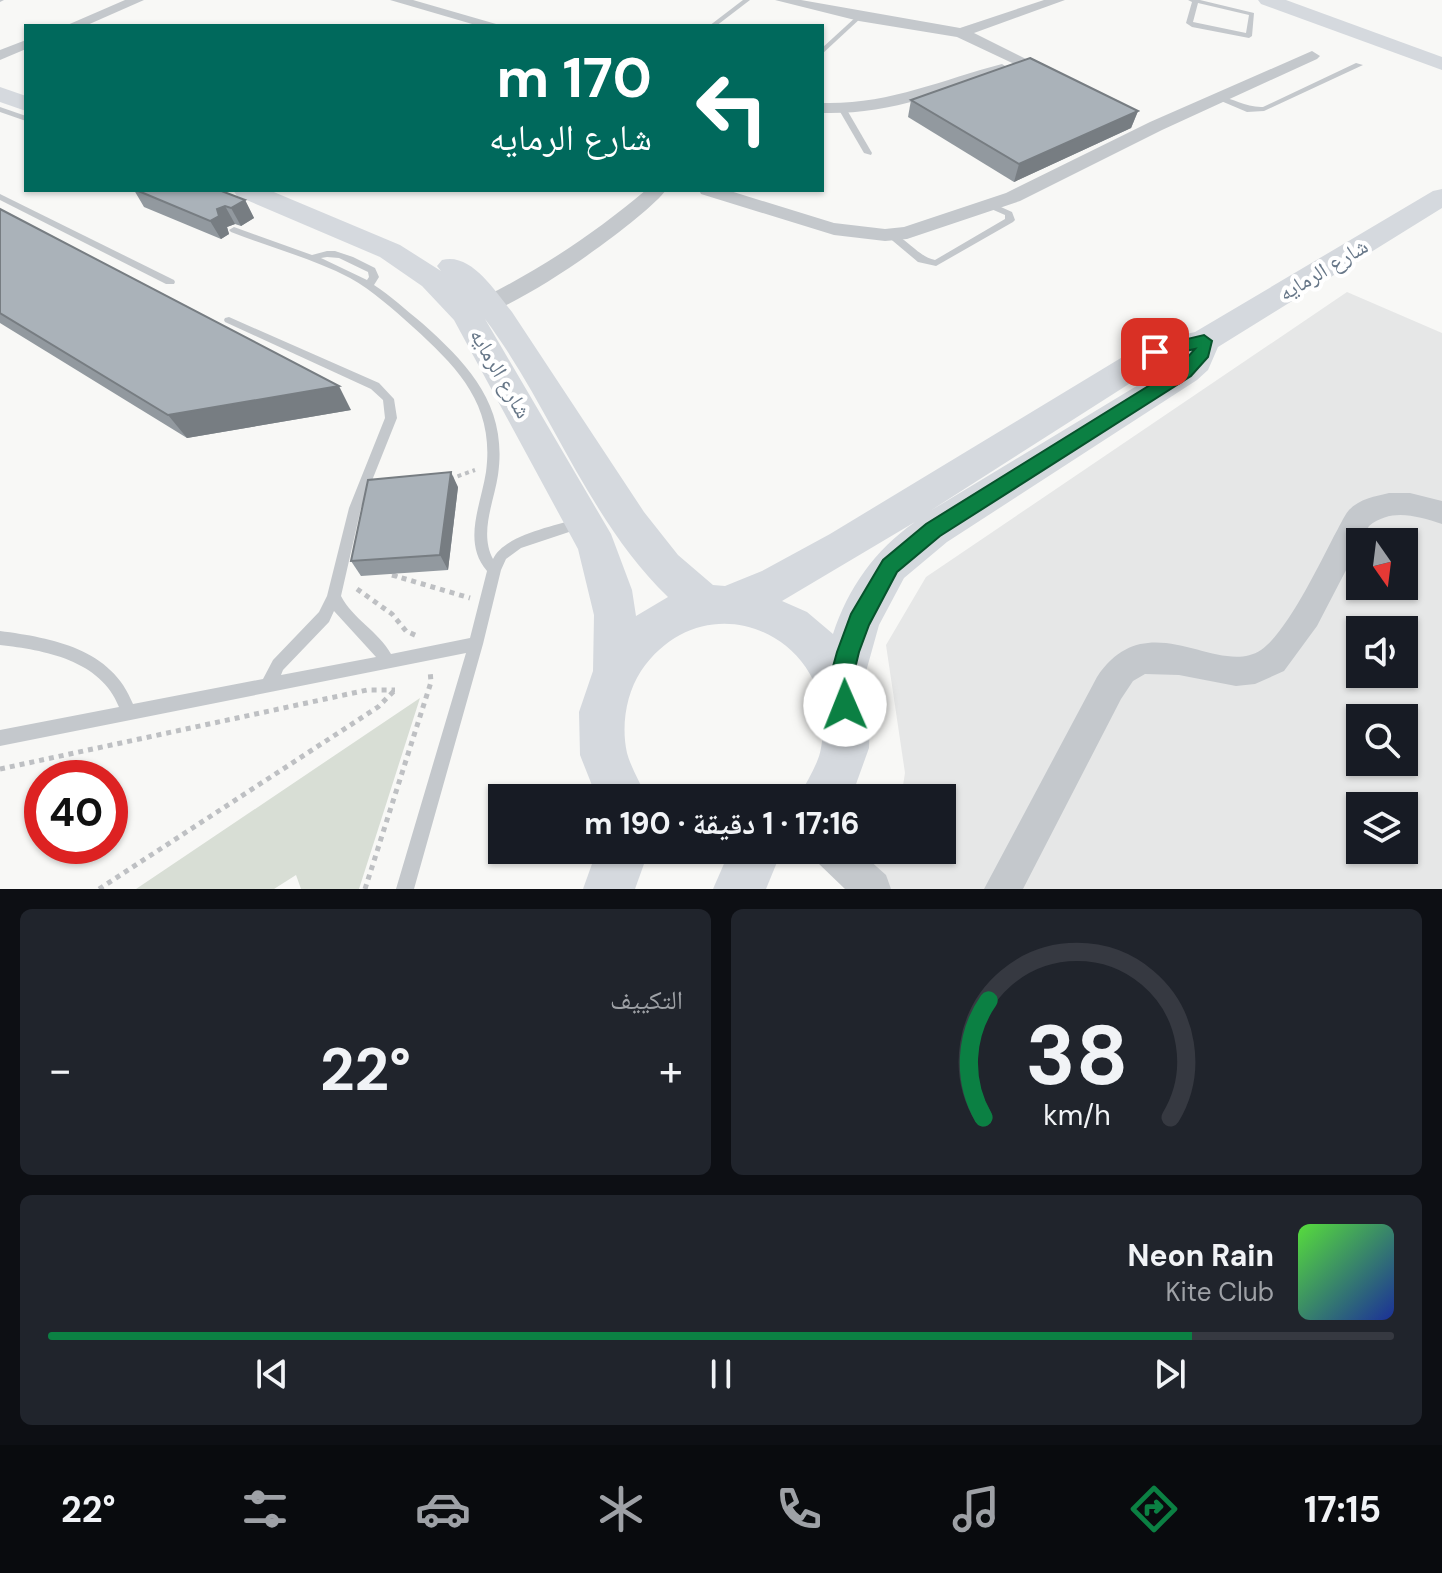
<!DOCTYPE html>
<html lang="ar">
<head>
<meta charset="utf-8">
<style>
	:root { --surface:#171b24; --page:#20242c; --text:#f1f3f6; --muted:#9ea1a6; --line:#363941; --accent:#0b8043 }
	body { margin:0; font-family:"DM Sans","Noto Naskh Arabic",sans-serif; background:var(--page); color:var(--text); direction:rtl; height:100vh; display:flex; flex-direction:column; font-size:30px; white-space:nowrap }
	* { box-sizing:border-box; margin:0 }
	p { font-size:26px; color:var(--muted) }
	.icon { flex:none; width:44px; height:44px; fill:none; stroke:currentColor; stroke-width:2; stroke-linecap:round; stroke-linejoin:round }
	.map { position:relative; height:889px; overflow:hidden; direction:ltr }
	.side { display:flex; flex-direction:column; gap:20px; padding:20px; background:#0d0f14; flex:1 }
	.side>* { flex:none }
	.top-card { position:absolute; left:24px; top:24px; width:800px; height:168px; border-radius:0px; box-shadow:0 2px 6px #0004; direction:rtl; background:#00695c; color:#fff; overflow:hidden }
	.needle { width:52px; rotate:166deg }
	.controls { position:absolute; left:1346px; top:528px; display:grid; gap:16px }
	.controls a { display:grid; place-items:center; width:72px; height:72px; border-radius:0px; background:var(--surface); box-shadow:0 2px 6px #0004; font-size:40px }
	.speed { position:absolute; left:24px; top:760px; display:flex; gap:16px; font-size:40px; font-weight:700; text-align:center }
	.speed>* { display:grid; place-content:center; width:104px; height:104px; border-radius:50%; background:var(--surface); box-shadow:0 2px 6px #0004; line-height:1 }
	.speed .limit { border:12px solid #d22; background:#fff; color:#111 }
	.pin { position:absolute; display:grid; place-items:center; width:68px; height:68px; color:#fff; margin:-34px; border-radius:16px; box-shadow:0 4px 12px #0006 }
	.me { position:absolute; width:88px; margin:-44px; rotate:359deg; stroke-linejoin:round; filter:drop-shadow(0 0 6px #0008) }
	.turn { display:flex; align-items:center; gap:28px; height:168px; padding:0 40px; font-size:36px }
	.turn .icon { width:104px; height:104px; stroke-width:2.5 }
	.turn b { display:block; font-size:56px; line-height:68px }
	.big { font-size:60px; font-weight:700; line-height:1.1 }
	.side .card { flex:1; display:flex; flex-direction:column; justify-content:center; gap:12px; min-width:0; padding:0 28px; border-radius:12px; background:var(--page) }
	.side .dial { align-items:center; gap:0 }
	.dial svg { height:208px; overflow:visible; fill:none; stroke:var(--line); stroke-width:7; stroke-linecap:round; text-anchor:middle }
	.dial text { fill:var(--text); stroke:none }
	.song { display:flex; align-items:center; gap:24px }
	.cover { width:96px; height:96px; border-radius:12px; background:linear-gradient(135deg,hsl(110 70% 55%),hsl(230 70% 35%)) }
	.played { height:8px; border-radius:4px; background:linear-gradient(90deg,var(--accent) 85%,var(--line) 85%) }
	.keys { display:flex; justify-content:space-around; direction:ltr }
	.heat { display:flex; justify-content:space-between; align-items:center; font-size:44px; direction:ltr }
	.side .tiles { flex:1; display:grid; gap:20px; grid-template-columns:1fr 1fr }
	.card:last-child { grid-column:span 2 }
	.trip { position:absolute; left:488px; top:784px; width:468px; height:80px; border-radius:0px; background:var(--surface); box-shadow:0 2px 6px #0004; font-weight:700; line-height:80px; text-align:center; direction:rtl }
	.tab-bar { display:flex; height:128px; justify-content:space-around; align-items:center; background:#090b0e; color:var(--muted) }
	.tab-bar .icon { width:56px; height:56px }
	.tab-bar .selected { color:var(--accent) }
	.tab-bar b { font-size:36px; color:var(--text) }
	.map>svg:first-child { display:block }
	.built { fill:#e6e7e7; fill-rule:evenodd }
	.green { fill:#d8ded5 }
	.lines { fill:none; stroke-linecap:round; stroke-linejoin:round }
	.path-far1 { stroke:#bec0c3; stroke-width:4; stroke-dasharray:4 4; stroke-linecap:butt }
	.path { stroke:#bec0c3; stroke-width:5; stroke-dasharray:5 5; stroke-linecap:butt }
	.lane { fill:#c4c8cc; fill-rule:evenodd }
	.street { fill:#c4c8cc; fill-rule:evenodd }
	.secondary { fill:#d5d9de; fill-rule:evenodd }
	.wall { fill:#92999f }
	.shaded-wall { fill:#777d82 }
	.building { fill:#aab2b9; stroke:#777d82; stroke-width:2 }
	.route { fill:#0b8043; stroke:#07532c; stroke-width:2 }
	.labels { text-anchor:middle; stroke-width:8; stroke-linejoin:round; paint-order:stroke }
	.street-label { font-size:22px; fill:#677788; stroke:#fff }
</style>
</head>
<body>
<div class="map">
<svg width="1442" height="889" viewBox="0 0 1442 889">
	<rect width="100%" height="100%" fill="#f8f8f6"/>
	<path class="built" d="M 1347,292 L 1442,333 L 1442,889 L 852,889 L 878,850 L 942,850 L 942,798 L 901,798 L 905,773 L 886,645 L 926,577 ZM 1360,542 L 1404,542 L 1404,586 L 1360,586 ZM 1360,630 L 1404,630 L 1404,674 L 1360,674 ZM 1360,718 L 1404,718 L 1404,762 L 1360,762 ZM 1360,806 L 1404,806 L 1404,850 L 1360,850 Z"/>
	<polygon class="green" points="420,698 359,889 301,889 296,875 274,889 136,889"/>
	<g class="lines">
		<g class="path-far1">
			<polyline points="450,479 475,470"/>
			<polyline points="391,570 390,574 399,577"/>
		</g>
		<g class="path">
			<polyline points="392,575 470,598"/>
			<polyline points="357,589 392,614 406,631 417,636"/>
			<polyline points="0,769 367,690 395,690"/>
			<polyline points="99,889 378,707 395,690"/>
			<polyline points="365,889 431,682 430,670"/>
		</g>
		<g class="lane">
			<polygon points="0,0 4,0 0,2"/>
			<polygon points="743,0 750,0 716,26 709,26"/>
			<path d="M 1188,0 L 1200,0 L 1254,13 L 1252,36 L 1249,38 L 1192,27 L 1186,23 L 1192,2 ZM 1198,3 L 1249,15 L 1246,33 L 1193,22 Z"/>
			<polygon points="857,16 862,17 822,54 822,48"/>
			<path d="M 1356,63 L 1363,65 L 1264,111 L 1247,112 L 1214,98 C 1228,94 1244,108 1263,107 Z"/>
			<polygon points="0,107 26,116 26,121 0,112"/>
			<polygon points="840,108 847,110 872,153 871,155 864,153 839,110"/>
			<polygon points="0,194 174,280 175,282 174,284 166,284 0,200"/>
			<path d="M 992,203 L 1012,212 L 1015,220 L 1013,222 L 936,266 L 918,262 L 887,236 L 889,234 C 905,234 916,256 935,260 L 1005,219 L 1005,215 L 989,208 L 989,204 Z"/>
			<path d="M 234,227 L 312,255 L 327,251 L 335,251 L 353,257 L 375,268 L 379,277 L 374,285 C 391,296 406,310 422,323 C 469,365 508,406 498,475 C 494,502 479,533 493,559 C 504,535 555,526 579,518 L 584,519 L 585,523 L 584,527 L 521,548 L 506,559 L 501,570 L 483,644 L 414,889 L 396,889 L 466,653 L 0,746 L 0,730 L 119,707 C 101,660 44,650 0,645 L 0,631 C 53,638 112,649 133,704 L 263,679 L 273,660 L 319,612 L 327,596 L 349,508 L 385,418 L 383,400 L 371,389 L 225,322 L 224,320 L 225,318 L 229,317 L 379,383 L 394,399 L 397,418 L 361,508 L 341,596 C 353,619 378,631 391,654 L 470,638 L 487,571 C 462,542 481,505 486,472 C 495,405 458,368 413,327 C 393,309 373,291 350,278 C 312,258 271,248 231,232 L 229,230 ZM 327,257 L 339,258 L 368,272 L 369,277 L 367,280 L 321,258 ZM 334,611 L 376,657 L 281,675 L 283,670 L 329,622 Z"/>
		</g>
		<g class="street">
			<polygon points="125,0 144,0 85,26 65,26"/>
			<polygon points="390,0 413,0 503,26 479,26"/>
			<polygon points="775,0 801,0 960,28 1044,0 1065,0 974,33 1062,77 1060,80 1048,80 957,37 859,21"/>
			<polygon points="26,40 26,49 0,60 0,50"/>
			<polygon points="1312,51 1320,56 1317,59 1162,130 1020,201 907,239 885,241 834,235 701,194 699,190 727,190 834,223 885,229 904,227 1006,193 1150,122"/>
			<path d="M 1002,64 L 1010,69 L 1008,72 C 946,92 887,115 822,113 L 822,103 C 887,105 941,80 1002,64 Z"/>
			<path d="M 646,190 L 666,190 C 644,220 495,327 461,318 L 458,313 L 461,308 C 529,277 589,238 646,190 Z"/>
			<path d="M 1389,493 L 1410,493 L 1442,501 L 1442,524 C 1416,516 1392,508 1369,526 L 1317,626 L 1284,671 L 1255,684 L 1236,686 L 1179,675 L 1145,674 L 1133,681 L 1121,699 L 1023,889 L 984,889 L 1097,677 C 1148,601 1217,679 1261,650 C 1287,632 1319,565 1334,536 C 1339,528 1343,517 1349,510 C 1359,499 1376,496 1389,493 Z"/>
			<polygon points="812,850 858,850 886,875 891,889 845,889 818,863"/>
		</g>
		<g class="secondary">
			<polygon points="1258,0 1286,0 1442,57 1442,70 1261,4"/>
			<polygon points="0,87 26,96 26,111 0,102"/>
			<path d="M 1442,189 L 1442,208 L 1218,347 L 1208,370 L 1197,380 L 947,542 L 904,578 L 879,625 L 862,686 L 870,720 L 869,748 L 851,798 L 799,798 C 806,781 818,766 821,748 C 842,638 707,575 641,671 C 626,694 621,726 627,753 C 631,768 641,784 647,798 L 597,798 L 580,755 L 579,712 L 593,671 L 594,615 L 578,549 L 454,320 L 422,286 L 380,257 L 237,196 L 233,190 L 269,190 L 400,245 L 441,271 L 437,266 L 442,260 C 471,252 495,291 512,312 L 644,512 L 678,555 L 713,585 L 725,586 L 762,571 L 830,534 L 1144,344 L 1195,332 L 1433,191 ZM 485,319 C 551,407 588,520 668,597 L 636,616 L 632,590 L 611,534 ZM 1180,357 L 1173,364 L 930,511 L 1165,361 ZM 915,522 C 875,550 848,588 833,634 L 807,612 L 782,601 Z"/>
			<polygon points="597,850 649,850 635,889 583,889"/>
			<polygon points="730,850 782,850 766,889 713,889"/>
		</g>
	</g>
	<g class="wall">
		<polygon points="911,100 1138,111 1131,128 1014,182 908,117"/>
		<polygon points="134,190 219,190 245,200 254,218 241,226 235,224 227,227 229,234 221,239 144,207"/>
		<polygon points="0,209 351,410 187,438 0,323"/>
		<polygon points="458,487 448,570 361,576 351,561"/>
	</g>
	<g class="shaded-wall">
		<polygon points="1138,111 1131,128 1014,182 1019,164"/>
		<polygon points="245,200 254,218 241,226 231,208"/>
		<polygon points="225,206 235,224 227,227 229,234 221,239 210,221 217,209"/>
		<polygon points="339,386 351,410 187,438 168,415"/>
		<polygon points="451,472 458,487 448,570 440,555"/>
	</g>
	<g class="building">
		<polygon points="1030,58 1138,111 1019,164 911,100"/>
		<polygon points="136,190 219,190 245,200 231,208 225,206 217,209 219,216 210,221"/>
		<polygon points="0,209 339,386 168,415 0,313"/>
		<polygon points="451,472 440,555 351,561 368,480"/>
	</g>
	<polygon class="route" points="1204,335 1212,341 1208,357 1191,376 940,536 897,572 869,625 859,652 851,685 857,705 854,713 845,716 837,713 828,685 837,652 851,614 883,560 926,524 1179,367 1195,349 1155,358 1147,352 1149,348"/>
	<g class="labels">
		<g class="street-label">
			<text transform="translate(1323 269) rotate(-31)" y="8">شارع الرمايه</text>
			<text transform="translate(501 373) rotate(60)" y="8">شارع الرمايه</text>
		</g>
	</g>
</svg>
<div class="controls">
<a><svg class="needle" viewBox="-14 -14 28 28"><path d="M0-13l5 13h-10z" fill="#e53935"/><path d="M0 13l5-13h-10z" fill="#9ea1a6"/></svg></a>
<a><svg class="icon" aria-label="sound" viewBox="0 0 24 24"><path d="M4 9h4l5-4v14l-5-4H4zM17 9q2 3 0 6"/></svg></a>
<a><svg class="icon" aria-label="search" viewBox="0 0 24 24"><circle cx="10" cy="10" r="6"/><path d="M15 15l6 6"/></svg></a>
<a><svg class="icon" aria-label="layers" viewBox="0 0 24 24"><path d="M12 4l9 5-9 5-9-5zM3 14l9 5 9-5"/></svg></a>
</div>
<div class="speed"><div class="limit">40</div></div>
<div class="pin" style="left:1155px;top:352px;background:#d93025"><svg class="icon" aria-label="arrive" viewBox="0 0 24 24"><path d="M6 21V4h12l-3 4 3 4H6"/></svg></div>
<svg class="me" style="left:845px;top:705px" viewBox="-20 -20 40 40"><circle r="19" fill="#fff"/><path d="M0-13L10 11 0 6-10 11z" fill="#0b8043"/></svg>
<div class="trip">17:16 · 1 دقيقة · 190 m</div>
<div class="top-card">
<div class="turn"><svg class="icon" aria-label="left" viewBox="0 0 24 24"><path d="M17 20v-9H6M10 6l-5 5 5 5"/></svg><div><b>170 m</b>شارع الرمايه</div></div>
</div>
</div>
<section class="side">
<div class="tiles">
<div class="card dial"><svg viewBox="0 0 100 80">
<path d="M14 69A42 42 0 1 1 86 69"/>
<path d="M14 69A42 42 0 0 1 16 24" stroke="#0b8043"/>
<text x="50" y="56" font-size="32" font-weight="700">38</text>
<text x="50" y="72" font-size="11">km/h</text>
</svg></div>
<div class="card"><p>التكييف</p>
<div class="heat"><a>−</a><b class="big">22°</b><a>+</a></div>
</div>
<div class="card">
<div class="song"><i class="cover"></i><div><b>Neon Rain</b><p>Kite Club</p></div></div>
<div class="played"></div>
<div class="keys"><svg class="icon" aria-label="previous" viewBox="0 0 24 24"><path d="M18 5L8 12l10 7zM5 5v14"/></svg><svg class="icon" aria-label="pause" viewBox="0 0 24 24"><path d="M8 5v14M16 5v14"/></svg><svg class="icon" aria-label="next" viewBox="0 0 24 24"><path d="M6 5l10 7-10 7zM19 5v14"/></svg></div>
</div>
</div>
</section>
<nav class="tab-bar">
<b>17:15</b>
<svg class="icon selected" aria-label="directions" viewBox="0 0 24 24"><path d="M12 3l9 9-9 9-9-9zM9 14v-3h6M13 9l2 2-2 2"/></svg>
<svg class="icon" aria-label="music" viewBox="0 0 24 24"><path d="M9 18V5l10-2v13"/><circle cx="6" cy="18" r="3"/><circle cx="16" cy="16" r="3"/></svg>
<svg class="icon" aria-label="phone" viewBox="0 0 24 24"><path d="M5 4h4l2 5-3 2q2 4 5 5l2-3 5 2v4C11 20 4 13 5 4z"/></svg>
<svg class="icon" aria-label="climate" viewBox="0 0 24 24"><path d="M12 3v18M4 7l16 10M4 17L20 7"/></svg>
<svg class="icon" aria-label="car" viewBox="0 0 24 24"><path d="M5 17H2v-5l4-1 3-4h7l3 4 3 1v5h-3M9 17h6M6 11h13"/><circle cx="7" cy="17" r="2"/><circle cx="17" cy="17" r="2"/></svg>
<svg class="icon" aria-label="filters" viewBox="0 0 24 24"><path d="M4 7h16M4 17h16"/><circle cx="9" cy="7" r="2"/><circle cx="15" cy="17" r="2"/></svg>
<b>22°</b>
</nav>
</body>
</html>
